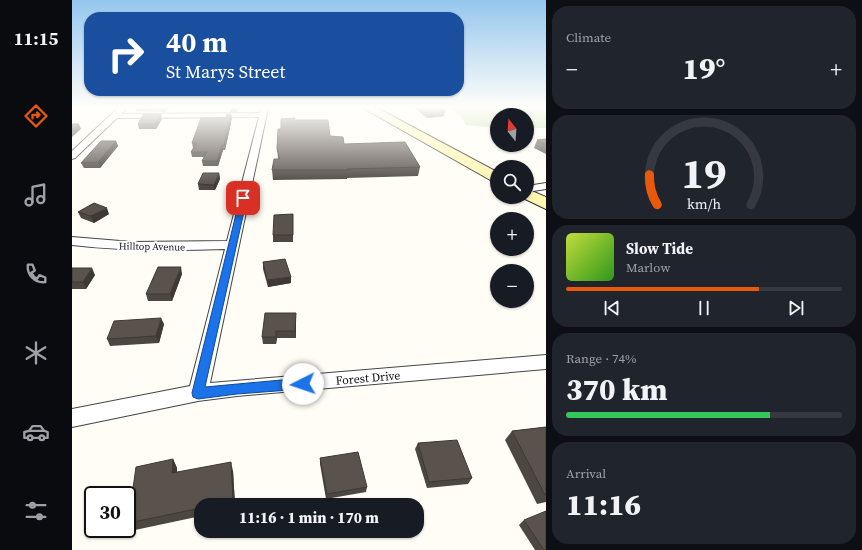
<!DOCTYPE html>
<html lang="en">
<head>
<meta charset="utf-8">
<style>
	:root { --surface:#171b24; --page:#20242c; --text:#f1f3f6; --muted:#9ea1a6; --line:#363941; --accent:#ea580c }
	body { margin:0; font-family:"Source Serif 4",serif; background:var(--page); color:var(--text); height:100vh; display:flex; flex-direction:column; font-size:15px; white-space:nowrap }
	* { box-sizing:border-box; margin:0 }
	p { font-size:13px; color:var(--muted) }
	.icon { flex:none; width:22px; height:22px; fill:none; stroke:currentColor; stroke-width:2; stroke-linecap:round; stroke-linejoin:round }
	.map { position:relative; flex:1; overflow:hidden }
	.side { display:flex; flex-direction:column; gap:6px; padding:6px; background:#0d0f14; width:316px }
	.side>* { flex:none }
	.hud { position:absolute; left:12px; top:12px; width:380px; height:84px; border-radius:16px; box-shadow:0 1px 3px #0004; background:#1a4fa0; color:#fff; overflow:hidden }
	.needle { width:26px; rotate:343deg }
	.tools { position:absolute; left:418px; top:108px; display:grid; gap:8px }
	.tools a { display:grid; place-items:center; width:44px; height:44px; border-radius:50%; background:var(--surface); box-shadow:0 1px 3px #0004; font-size:20px }
	.speed { position:absolute; left:12px; top:486px; display:flex; gap:8px; font-size:20px; font-weight:700; text-align:center }
	.speed>* { display:grid; place-content:center; width:52px; height:52px; border-radius:50%; background:var(--surface); box-shadow:0 1px 3px #0004; line-height:1 }
	.speed .limit { border:2px solid #111; border-radius:6px; background:#fff; color:#111 }
	.pin { position:absolute; display:grid; place-items:center; width:34px; height:34px; color:#fff; margin:-17px; border-radius:8px; box-shadow:0 2px 6px #0006 }
	.me { position:absolute; width:44px; margin:-22px; rotate:266deg; stroke-linejoin:round; filter:drop-shadow(0 0 3px #0008) }
	.turn { display:flex; align-items:center; gap:14px; height:84px; padding:0 16px; font-size:18px }
	.turn .icon { width:52px; height:52px; stroke-width:2.5 }
	.turn b { display:block; font-size:28px; line-height:34px }
	.big { font-size:30px; font-weight:800; line-height:1.1 }
	.side .tile { flex:1; display:flex; flex-direction:column; justify-content:center; gap:6px; min-width:0; padding:0 14px; border-radius:16px; background:var(--page) }
	.side .dial { align-items:center; gap:0 }
	.dial svg { height:104px; overflow:visible; fill:none; stroke:var(--line); stroke-width:7; stroke-linecap:round; text-anchor:middle }
	.dial text { fill:var(--text); stroke:none }
	.song { display:flex; align-items:center; gap:12px }
	.cover { width:48px; height:48px; border-radius:6px; background:linear-gradient(135deg,hsl(70 70% 55%),hsl(110 70% 35%)) }
	.played { height:4px; border-radius:2px; background:linear-gradient(90deg,var(--accent) 70%,var(--line) 70%) }
	.keys { display:flex; justify-content:space-around; direction:ltr }
	.heat { display:flex; justify-content:space-between; align-items:center; font-size:22px; direction:ltr }
	.charge { height:6px; border-radius:3px; background:linear-gradient(90deg,#34c759 74%,var(--line) 0) }
	.trip { position:absolute; left:122px; top:498px; width:230px; height:40px; border-radius:16px; background:var(--surface); box-shadow:0 1px 3px #0004; font-weight:800; line-height:40px; text-align:center }
	main { display:flex; flex:1; min-height:0 }
	.dock { display:flex; flex-direction:column; width:72px; justify-content:space-around; align-items:center; background:#090b0e; color:var(--muted) }
	.dock .icon { width:28px; height:28px }
	.dock .on { color:var(--accent) }
	.dock b { font-size:18px; color:var(--text) }
	.map>svg:first-child { display:block }
	.forest { fill:#b9dc9c }
	.lines { fill:none; stroke-linecap:round; stroke-linejoin:round }
	.street-casing { stroke:#444; stroke-width:2 }
	.secondary-casing { stroke:#333; stroke-width:2 }
	.street { fill:#fff; fill-rule:evenodd }
	.secondary { fill:#fff6b0; fill-rule:evenodd }
	.wall { fill:#4d4742 }
	.shaded-wall { fill:#3f3936 }
	.building { fill:#5a524d; stroke:#3f3936 }
	.route { fill:#1a73e8; stroke:#114b97 }
	.labels { text-anchor:middle; stroke-width:4; stroke-linejoin:round; paint-order:stroke }
	.street-label { font-size:10px; fill:#111; stroke:#fff }
	.near-street-label { font-size:12px; fill:#111; stroke:#fff }
</style>
</head>
<body>
<main>
<nav class="dock">
<b>11:15</b>
<svg class="icon on" aria-label="directions" viewBox="0 0 24 24"><path d="M12 3l9 9-9 9-9-9zM9 14v-3h6M13 9l2 2-2 2"/></svg>
<svg class="icon" aria-label="music" viewBox="0 0 24 24"><path d="M9 18V5l10-2v13"/><circle cx="6" cy="18" r="3"/><circle cx="16" cy="16" r="3"/></svg>
<svg class="icon" aria-label="phone" viewBox="0 0 24 24"><path d="M5 4h4l2 5-3 2q2 4 5 5l2-3 5 2v4C11 20 4 13 5 4z"/></svg>
<svg class="icon" aria-label="climate" viewBox="0 0 24 24"><path d="M12 3v18M4 7l16 10M4 17L20 7"/></svg>
<svg class="icon" aria-label="car" viewBox="0 0 24 24"><path d="M5 17H2v-5l4-1 3-4h7l3 4 3 1v5h-3M9 17h6M6 11h13"/><circle cx="7" cy="17" r="2"/><circle cx="17" cy="17" r="2"/></svg>
<svg class="icon" aria-label="filters" viewBox="0 0 24 24"><path d="M4 7h16M4 17h16"/><circle cx="9" cy="7" r="2"/><circle cx="15" cy="17" r="2"/></svg>
</nav>
<div class="map">
<svg width="474" height="550" viewBox="0 0 474 550">
	<rect width="100%" height="100%" fill="#fffdf5"/>
	<polygon class="forest" points="379,108 474,108 474,128 455,128 455,115 425,115 425,128 394,125 389,116"/>
	<g class="lines">
		<defs>
			<g id="street">
				<path d="M 46,108 L 51,108 L 53,110 L 49,114 L 188,113 L 189,108 L 196,108 L 138,383 L 474,355 L 474,369 L 165,396 L 126,401 L 0,427 L 0,409 L 118,386 L 153,249 C 102,251 51,251 0,245 L 0,237 L 60,242 L 155,241 L 187,117 L 45,118 L 3,158 L 0,159 L 0,151 Z"/>
				<polygon points="474,183 474,189 455,192 455,186"/>
			</g>
			<g id="secondary">
				<polygon points="291,108 305,108 425,172 425,183 420,181"/>
				<polygon points="455,189 474,197 474,209 449,197 455,197"/>
			</g>
		</defs>
		<use href="#street" class="street-casing"/>
		<use href="#secondary" class="secondary-casing"/>
		<use href="#street" class="street"/>
		<use href="#secondary" class="secondary"/>
	</g>
	<g class="wall">
		<polygon points="63,108 97,108 94,112 64,111"/>
		<polygon points="158,108 168,108 165,112 158,112"/>
		<polygon points="342,108 368,108 372,116 355,118"/>
		<polygon points="159,114 160,119 159,121 159,123 153,150 151,150 146,166 131,166 130,161 132,157 120,157 119,152 121,148 120,143"/>
		<polygon points="90,119 84,129 67,129 66,124"/>
		<polygon points="223,120 258,136 272,144 348,167 346,176 275,178 275,179 201,180 200,170 206,159 205,149 209,129"/>
		<polygon points="474,139 474,154 462,148 465,140"/>
		<polygon points="44,141 46,146 28,168 12,168 9,163"/>
		<polygon points="147,173 148,179 143,190 127,190 126,184"/>
		<polygon points="6,212 37,214 22,223 9,218"/>
		<polygon points="221,214 221,242 201,242 201,235"/>
		<polygon points="191,262 219,277 219,283 196,287 191,269"/>
		<polygon points="0,268 23,275 14,289 0,289"/>
		<polygon points="110,274 100,301 76,301 74,294"/>
		<polygon points="224,320 224,338 205,338 204,344 191,344 190,337"/>
		<polygon points="92,324 87,343 38,346 35,339"/>
		<polygon points="474,427 474,502 465,504 433,440 440,431"/>
		<polygon points="346,443 400,478 396,484 355,488 343,449"/>
		<polygon points="248,458 295,487 294,492 254,499 248,464"/>
		<polygon points="101,459 105,468 105,472 161,471 163,505 129,505 129,516 63,530 56,523"/>
		<polygon points="452,520 474,550 463,550 447,525"/>
	</g>
	<g class="shaded-wall">
		<polygon points="94,108 97,108 94,112"/>
		<polygon points="373,111 372,116 355,118 356,113"/>
		<polygon points="89,114 90,119 84,129 83,124"/>
		<polygon points="159,114 160,119 159,121 159,123 153,150 152,145 156,118"/>
		<polygon points="7,124 9,129 0,137 0,130"/>
		<polygon points="44,141 46,146 28,168 26,162"/>
		<polygon points="150,145 151,150 146,166 145,161"/>
		<polygon points="147,173 148,179 143,190 142,185"/>
		<polygon points="35,208 37,214 22,223 19,216"/>
		<polygon points="109,267 110,274 100,301 98,294"/>
		<polygon points="20,268 23,275 14,289 11,282"/>
		<polygon points="219,277 219,283 196,287 195,280"/>
		<polygon points="224,313 224,338 223,331"/>
		<polygon points="89,318 92,324 87,343 84,336"/>
		<polygon points="204,331 205,338 204,344"/>
		<polygon points="101,459 105,468 105,482 100,473"/>
		<polygon points="159,462 161,471 163,505 162,505 161,501"/>
	</g>
	<g class="building">
		<polygon points="74,108 94,108 94,109"/>
		<polygon points="158,108 166,108 165,109 158,109"/>
		<polygon points="349,108 368,108 373,111 356,113"/>
		<polygon points="72,114 89,114 83,124 66,124"/>
		<polygon points="155,114 159,114 156,118 158,118 152,145 150,145 145,161 130,161 135,152 119,152 125,143 120,143 129,118 154,118"/>
		<polygon points="223,118 223,120 256,120 258,136 271,137 272,144 333,142 348,167 275,169 276,170 200,170 202,159 208,159 205,149 206,129 209,129 209,119"/>
		<polygon points="0,124 7,124 0,130"/>
		<polygon points="474,139 474,145 465,140"/>
		<polygon points="29,141 44,141 26,162 9,163"/>
		<polygon points="131,173 147,173 142,185 126,184"/>
		<polygon points="22,203 35,208 19,216 6,212"/>
		<polygon points="221,214 221,235 201,235 202,215"/>
		<polygon points="213,259 219,277 195,280 191,262"/>
		<polygon points="86,267 109,267 98,294 74,294"/>
		<polygon points="0,268 20,268 11,282 0,282"/>
		<polygon points="193,313 224,313 223,331 204,331 204,337 190,337"/>
		<polygon points="89,318 84,336 35,339 42,321"/>
		<polygon points="474,427 474,495 473,495 440,431"/>
		<polygon points="385,440 400,478 357,482 346,443"/>
		<polygon points="286,452 295,487 255,494 248,458"/>
		<polygon points="101,459 100,473 159,462 161,501 141,505 129,505 129,508 56,523 64,467"/>
		<polygon points="474,511 474,550 472,550 452,520"/>
	</g>
	<linearGradient id="sky" x2="0" y2="1"><stop stop-color="#95c6ee"/><stop offset="0.58" stop-color="#fffefa"/><stop offset="1" stop-color="#fffefa" stop-opacity="0"/></linearGradient>
	<rect width="474" height="185" fill="url(#sky)"/>
	<polygon class="route" points="171,196 175,198 133,387 231,378 235,380 237,384 235,387 231,389 165,394 126,399 121,397 120,393 168,198"/>
	<g class="labels">
		<g class="street-label">
			<text transform="translate(80 246) rotate(1)" y="4">Hilltop Avenue</text>
		</g>
		<g class="near-street-label">
			<text transform="translate(296 378) rotate(-5)" y="4">Forest Drive</text>
		</g>
	</g>
</svg>
<div class="tools">
<a><svg class="needle" viewBox="-14 -14 28 28"><path d="M0-13l5 13h-10z" fill="#e53935"/><path d="M0 13l5-13h-10z" fill="#9ea1a6"/></svg></a>
<a><svg class="icon" aria-label="search" viewBox="0 0 24 24"><circle cx="10" cy="10" r="6"/><path d="M15 15l6 6"/></svg></a>
<a>+</a>
<a>−</a>
</div>
<div class="speed"><div class="limit">30</div></div>
<div class="pin" style="left:171px;top:198px;background:#d93025"><svg class="icon" aria-label="arrive" viewBox="0 0 24 24"><path d="M6 21V4h12l-3 4 3 4H6"/></svg></div>
<svg class="me" style="left:231px;top:384px" viewBox="-20 -20 40 40"><circle r="19" fill="#fff"/><path d="M0-13L10 11 0 6-10 11z" fill="#1a73e8"/></svg>
<div class="trip">11:16 · 1 min · 170 m</div>
<div class="hud">
<div class="turn"><svg class="icon" aria-label="right" viewBox="0 0 24 24"><path d="M7 20v-9h11M14 6l5 5-5 5"/></svg><div><b>40 m</b>St Marys Street</div></div>
</div>
</div>
<section class="side">
<div class="tile"><p>Climate</p>
<div class="heat"><a>−</a><b class="big">19°</b><a>+</a></div>
</div>
<div class="tile dial"><svg viewBox="0 0 100 80">
<path d="M14 69A42 42 0 1 1 86 69"/>
<path d="M14 69A42 42 0 0 1 8 46" stroke="#ea580c"/>
<text x="50" y="56" font-size="32" font-weight="700">19</text>
<text x="50" y="72" font-size="11">km/h</text>
</svg></div>
<div class="tile">
<div class="song"><i class="cover"></i><div><b>Slow Tide</b><p>Marlow</p></div></div>
<div class="played"></div>
<div class="keys"><svg class="icon" aria-label="previous" viewBox="0 0 24 24"><path d="M18 5L8 12l10 7zM5 5v14"/></svg><svg class="icon" aria-label="pause" viewBox="0 0 24 24"><path d="M8 5v14M16 5v14"/></svg><svg class="icon" aria-label="next" viewBox="0 0 24 24"><path d="M6 5l10 7-10 7zM19 5v14"/></svg></div>
</div>
<div class="tile"><p>Range · 74%</p><b class="big">370 km</b><div class="charge"></div></div>
<div class="tile"><p>Arrival</p><b class="big">11:16</b></div>
</section>
</main>
</body>
</html>
